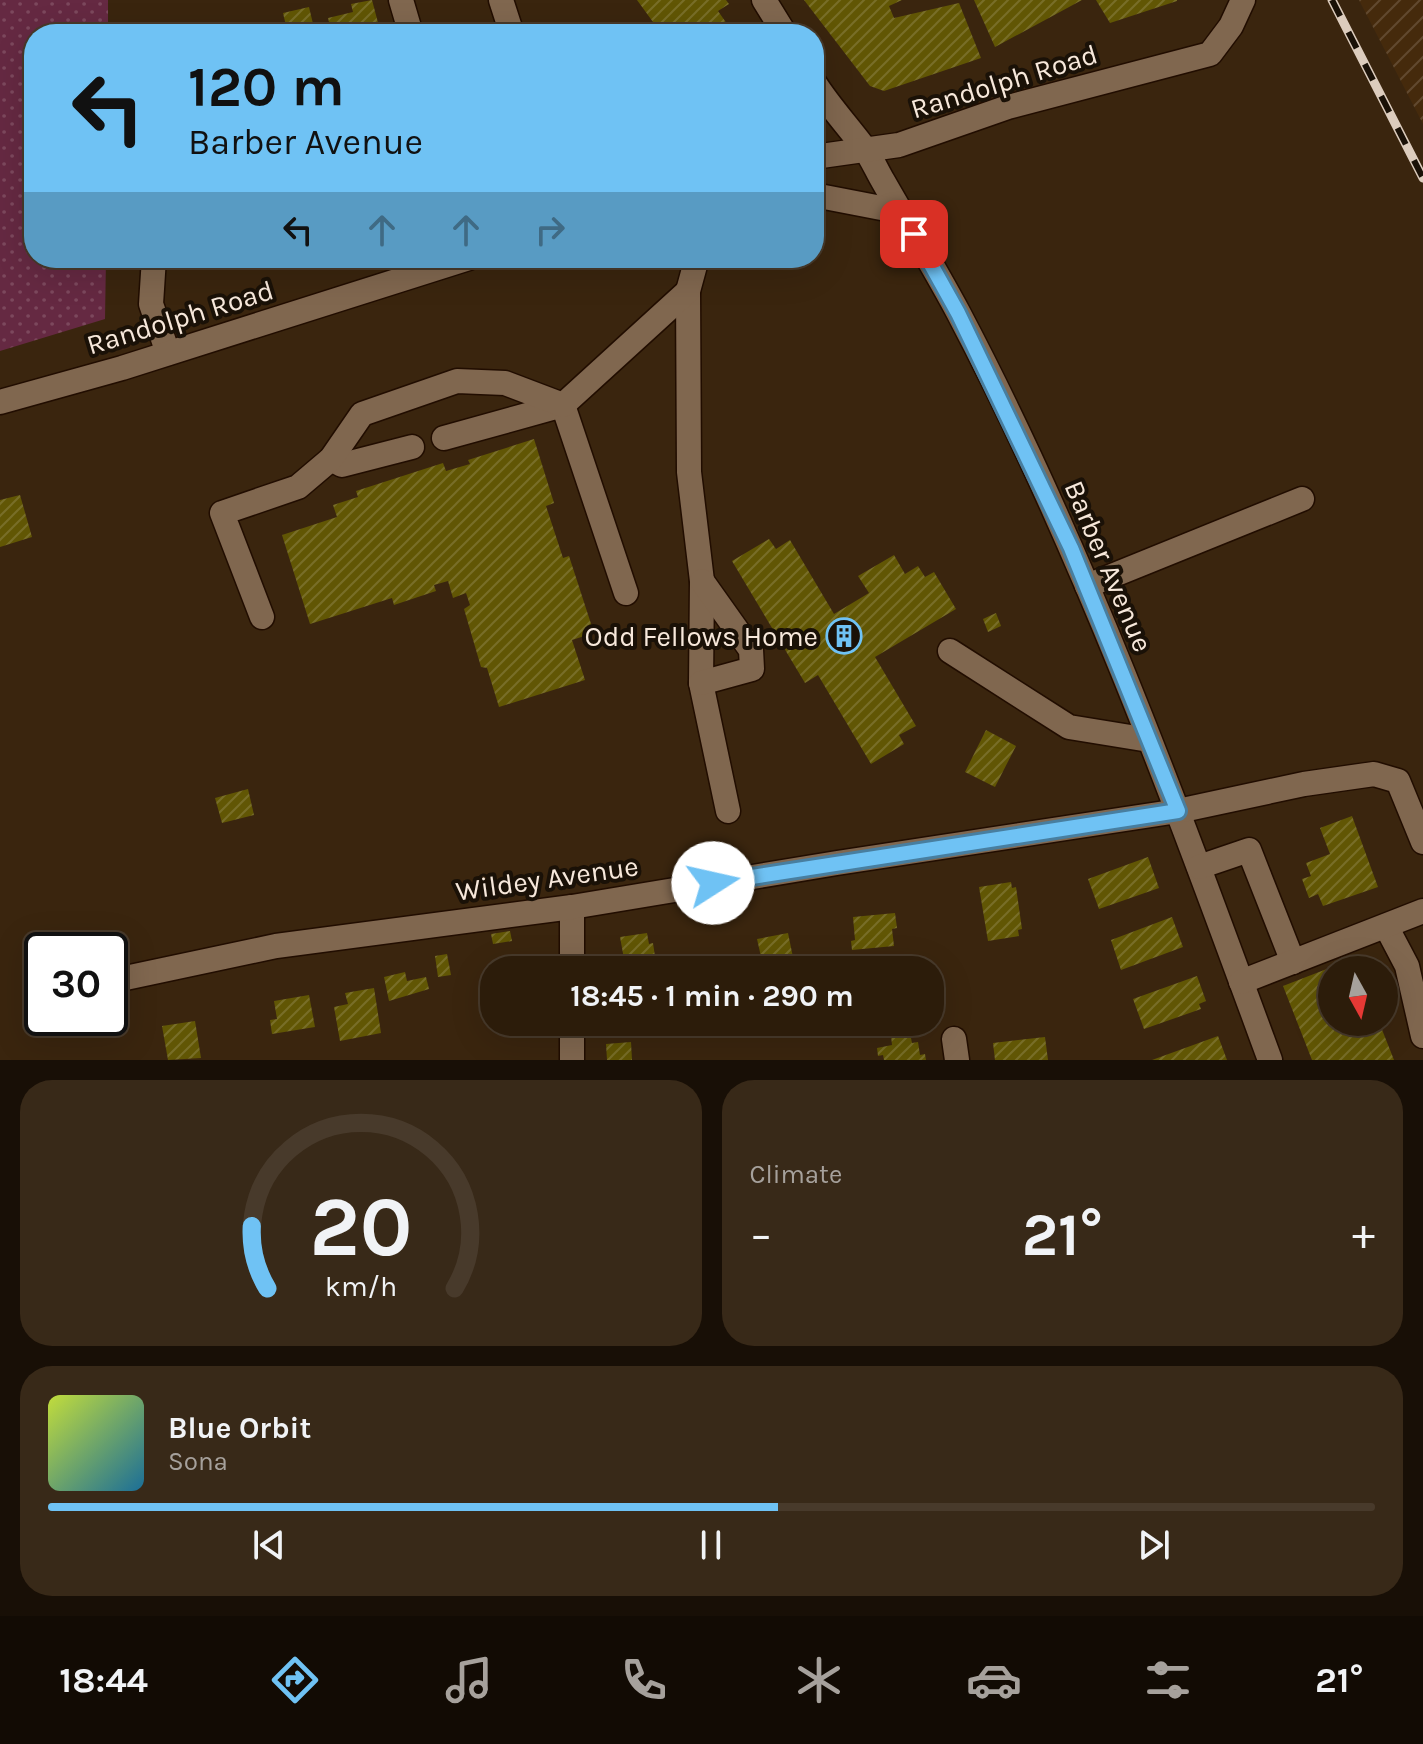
<!DOCTYPE html>
<html lang="en">
<head>
<meta charset="utf-8">
<style>
	:root { --surface:#2c1c0a; --page:#382918; --text:#f1f3f6; --muted:#a6a19c; --line:#483a2b; --accent:#6fc2f4 }
	body { margin:0; font-family:Karla,sans-serif; background:var(--page); color:var(--text); height:100vh; display:flex; flex-direction:column; font-size:30px; white-space:nowrap }
	* { box-sizing:border-box; margin:0 }
	p { font-size:26px; color:var(--muted) }
	.icon { flex:none; width:44px; height:44px; fill:none; stroke:currentColor; stroke-width:2; stroke-linecap:round; stroke-linejoin:round }
	.map { position:relative; height:1060px; overflow:hidden }
	.panel { display:flex; flex-direction:column; gap:20px; padding:20px; background:#180f06; flex:1 }
	.panel>* { flex:none }
	.top-card { position:absolute; left:24px; top:24px; width:800px; height:244px; border-radius:32px; box-shadow:0 8px 32px #0002,0 0 0 2px var(--line); background:#6fc2f4; color:#111; overflow:hidden }
	.needle { width:52px; rotate:172deg }
	.tools { position:absolute; left:1318px; top:956px; display:grid; gap:16px }
	.tools a { display:grid; place-items:center; width:80px; height:80px; border-radius:50%; background:var(--surface); box-shadow:0 8px 32px #0002,0 0 0 2px var(--line); font-size:40px }
	.speed { position:absolute; left:24px; top:932px; display:flex; gap:16px; font-size:40px; font-weight:700; text-align:center }
	.speed>* { display:grid; place-content:center; width:104px; height:104px; border-radius:50%; background:var(--surface); box-shadow:0 8px 32px #0002,0 0 0 2px var(--line); line-height:1 }
	.speed .limit { border:4px solid #111; border-radius:12px; background:#fff; color:#111 }
	.pin { position:absolute; display:grid; place-items:center; width:68px; height:68px; color:#fff; margin:-34px; border-radius:16px; box-shadow:0 4px 12px #0006 }
	.me { position:absolute; width:88px; margin:-44px; rotate:80deg; stroke-linejoin:round; filter:drop-shadow(0 0 6px #0008) }
	.turn { display:flex; align-items:center; gap:28px; height:168px; padding:0 32px; font-size:36px }
	.turn .icon { width:104px; height:104px; stroke-width:2.5 }
	.turn b { display:block; font-size:56px; line-height:68px }
	.lanes { display:flex; align-items:center; height:76px; padding:0 32px; background:#0003; justify-content:center; gap:40px; direction:ltr }
	.lanes .off { opacity:.35 }
	.big { font-size:60px; font-weight:700; line-height:1.1 }
	.panel .card { flex:1; display:flex; flex-direction:column; justify-content:center; gap:12px; min-width:0; padding:0 28px; border-radius:32px; background:var(--page) }
	.panel .dial { align-items:center; gap:0 }
	.dial svg { height:208px; overflow:visible; fill:none; stroke:var(--line); stroke-width:7; stroke-linecap:round; text-anchor:middle }
	.dial text { fill:var(--text); stroke:none }
	.song { display:flex; align-items:center; gap:24px }
	.cover { width:96px; height:96px; border-radius:12px; background:linear-gradient(135deg,hsl(70 70% 55%),hsl(200 70% 35%)) }
	.played { height:8px; border-radius:4px; background:linear-gradient(90deg,var(--accent) 55%,var(--line) 55%) }
	.keys { display:flex; justify-content:space-around; direction:ltr }
	.heat { display:flex; justify-content:space-between; align-items:center; font-size:44px; direction:ltr }
	.panel .tiles { flex:1; display:grid; gap:20px; grid-template-columns:1fr 1fr }
	.card:last-child { grid-column:span 2 }
	.trip { position:absolute; left:480px; top:956px; width:464px; height:80px; border-radius:32px; background:var(--surface); box-shadow:0 8px 32px #0002,0 0 0 2px var(--line); font-weight:700; line-height:80px; text-align:center }
	.dock { display:flex; height:128px; justify-content:space-around; align-items:center; background:#120b04; color:var(--muted) }
	.dock .icon { width:56px; height:56px }
	.dock .current { color:var(--accent) }
	.dock b { font-size:36px; color:var(--text) }
	.map>svg:first-child { display:block }
	.industrial { fill:url(#industrial-furrows) }
	.green { fill:url(#green-dots) }
	.building { fill:url(#building-hatch) }
	.lines { fill:none; stroke-linecap:round; stroke-linejoin:round }
	.minor-casing { stroke:#210d00; stroke-width:27 }
	.minor { stroke:#80674f; stroke-width:24 }
	.rail-casing { stroke:#dcccbd; stroke-width:9 }
	.rail { stroke:#1a1107; stroke-width:6; stroke-dasharray:18; stroke-linecap:butt }
	.route-casing { stroke:#487e9f; stroke-width:20 }
	.route { stroke:#6fc2f4; stroke-width:14 }
	.labels { text-anchor:middle; stroke-width:8; stroke-linejoin:round; paint-order:stroke }
	.street-label { font-size:28px; fill:#f7e8db; stroke:#1a1107 }
	.poi-label { font-size:28px; fill:#f7e8db; stroke:#1a1107; text-anchor:end }
</style>
</head>
<body>
<div class="map">
<svg width="1423" height="1060" viewBox="0 0 1423 1060">
	<defs>
		<pattern id="industrial-furrows" width="10" height="10" patternUnits="userSpaceOnUse" patternTransform="scale(2)"><rect width="10" height="10" fill="#452a0c"/><path d="M-1 1l2-2M0 10L10 0M9 11l2-2" fill="none" stroke="#61492f"/></pattern>
		<pattern id="green-dots" width="8" height="8" patternUnits="userSpaceOnUse" patternTransform="scale(2)"><rect width="8" height="8" fill="#652942"/><path d="M2 2h.1M6 6h.1" fill="none" stroke="#7c485d" stroke-width="1.8" stroke-linecap="round"/></pattern>
		<pattern id="building-hatch" width="6" height="6" patternUnits="userSpaceOnUse" patternTransform="scale(2)"><rect width="6" height="6" fill="#615604"/><path d="M-1 1l2-2M0 6l6-6M5 7l2-2" fill="none" stroke="#786e28"/></pattern>
	</defs>
	<rect width="100%" height="100%" fill="#3a250e"/>
	<polygon class="industrial" points="1359,0 1423,0 1423,124"/>
	<polygon class="green" points="0,0 108,0 108,34 34,34 34,258 106,258 105,319 0,351"/>
	<g class="building">
		<polygon points="372,0 381,34 332,34 328,18 353,12 351,4"/>
		<polygon points="637,0 726,0 729,4 718,11 734,34 636,34 653,22"/>
		<polygon points="804,0 902,0 889,6 894,18 959,3 981,58 884,91 870,86"/>
		<polygon points="974,0 1082,0 995,47"/>
		<polygon points="1096,0 1177,0 1177,1 1110,23"/>
		<polygon points="309,7 314,28 288,34 283,13"/>
		<polygon points="534,439 554,503 546,506 563,558 569,556 594,633 572,640 585,680 499,707 487,668 481,667 464,609 470,605 466,593 453,598 448,581 434,585 436,591 394,605 392,598 310,624 282,535 337,517 333,505 358,497 356,491 443,463 446,471 470,464 468,460"/>
		<polygon points="20,495 32,537 0,547 0,500"/>
		<polygon points="769,539 776,549 790,540 834,614 869,593 858,576 894,555 905,574 918,566 925,577 934,572 956,609 875,657 916,726 899,735 904,744 871,764 818,675 805,683 732,561"/>
		<polygon points="996,613 1001,626 988,632 983,619"/>
		<polygon points="986,730 1016,746 995,787 965,772"/>
		<polygon points="248,789 254,815 222,823 215,798"/>
		<polygon points="1352,816 1378,887 1323,906 1318,894 1309,898 1302,879 1311,876 1306,863 1330,854 1320,828"/>
		<polygon points="1148,857 1159,888 1099,909 1088,879"/>
		<polygon points="1011,882 1012,888 1016,887 1022,929 1018,930 1019,936 988,941 979,887"/>
		<polygon points="895,913 897,928 892,929 894,946 852,950 851,941 855,940 853,917"/>
		<polygon points="1172,917 1183,947 1121,970 1111,940"/>
		<polygon points="510,931 512,941 493,944 491,934"/>
		<polygon points="647,933 649,944 653,943 657,970 626,970 620,937"/>
		<polygon points="788,933 795,967 790,970 764,970 757,939"/>
		<polygon points="447,954 451,975 438,977 435,956"/>
		<polygon points="1355,958 1360,970 1332,970 1332,1022 1379,1022 1394,1060 1312,1060 1283,986"/>
		<polygon points="861,964 862,970 838,970 838,969"/>
		<polygon points="405,972 407,981 426,977 429,989 389,1001 384,977"/>
		<polygon points="491,973 494,973 494,1022 524,1022 524,1031 490,1030"/>
		<polygon points="1197,976 1206,1001 1199,1004 1201,1009 1144,1029 1133,999"/>
		<polygon points="374,988 381,1033 340,1041 334,1007 348,1004 345,993"/>
		<polygon points="309,995 315,1027 272,1034 270,1020 277,1019 274,1001"/>
		<polygon points="195,1021 201,1058 168,1060 162,1026"/>
		<polygon points="910,1033 912,1043 918,1042 920,1055 925,1054 926,1060 884,1060 883,1055 878,1056 877,1048 892,1045 891,1036"/>
		<polygon points="1218,1036 1227,1060 1152,1060"/>
		<polygon points="1045,1037 1048,1060 995,1060 993,1043"/>
		<polygon points="631,1042 632,1060 607,1060 606,1044"/>
	</g>
	<g class="lines">
		<defs>
			<g id="minor">
				<polyline points="401,0 411,34"/>
				<polyline points="501,0 512,34"/>
				<polyline points="764,0 785,34"/>
				<path d="M 814,82 C 829,106 848,126 865,149 C 872,159 877,171 883,181 C 908,225 934,267 958,312 C 1084,551 1177,807 1270,1060"/>
				<polyline points="814,157 899,145 1008,107 1210,54 1231,26 1243,0"/>
				<polyline points="814,195 902,212"/>
				<polyline points="154,258 151,304 168,353"/>
				<polyline points="697,258 688,291 689,472 702,581 701,683 728,811"/>
				<polyline points="0,402 122,368 469,258"/>
				<polyline points="444,438 563,405 626,593"/>
				<polyline points="331,459 342,465 412,447"/>
				<polyline points="1087,586 1302,499"/>
				<polyline points="262,617 222,513 298,487 331,459 362,414 457,381 505,383 563,405 688,291"/>
				<polyline points="950,651 1069,727 1149,740"/>
				<polyline points="701,683 752,669 751,650 702,581"/>
				<polyline points="1199,867 1249,850 1293,962"/>
				<polyline points="572,907 572,970"/>
				<polyline points="1386,926 1407,966 1423,1036"/>
				<polyline points="116,980 276,946 572,907 837,863 1178,811 1304,784 1374,774 1398,781 1423,842"/>
				<polyline points="1241,982 1423,911"/>
				<polyline points="572,1022 572,1060"/>
				<polyline points="954,1039 957,1060"/>
			</g>
		</defs>
		<use href="#minor" class="minor-casing"/>
		<use href="#minor" class="minor"/>
		<defs>
			<polyline id="rail" points="1332,0 1423,178"/>
		</defs>
		<use href="#rail" class="rail-casing"/>
		<use href="#rail" class="rail"/>
	</g>
	<g class="lines">
		<defs>
			<polyline id="route" points="713,883 1178,811 1071,548 958,313 914,234"/>
		</defs>
		<use href="#route" class="route-casing"/>
		<use href="#route" class="route"/>
	</g>
	<defs>
		<symbol id="building-ring" viewBox="-11 -11 22 22"><circle r="9.5" fill="#1a1107" stroke="#6fc2f4" stroke-width="1.5"/><path d="M-4-6H4V6H1V3H-1V6H-4ZM-2.5-4.3h1.7v1.8h-1.7ZM.8-4.3h1.7v1.8H.8ZM-2.5-1h1.7V.8h-1.7ZM.8-1h1.7V.8H.8Z" fill="#6fc2f4"/></symbol>
	</defs>
	<g fill-rule="evenodd">
		<use href="#building-ring" x="824" y="616" width="40" height="40"/>
	</g>
	<g class="labels">
		<g class="street-label">
			<text transform="translate(1004 81) rotate(-17)" y="10">Randolph Road</text>
			<text transform="translate(180 317) rotate(-17)" y="10">Randolph Road</text>
			<text transform="translate(1109 566) rotate(67)" y="10">Barber Avenue</text>
			<text transform="translate(547 878) rotate(-8)" y="10">Wildey Avenue</text>
		</g>
		<g class="poi-label">
			<text x="818" y="646">Odd Fellows Home</text>
		</g>
	</g>
</svg>
<div class="tools">
<a><svg class="needle" viewBox="-14 -14 28 28"><path d="M0-13l5 13h-10z" fill="#e53935"/><path d="M0 13l5-13h-10z" fill="#a6a19c"/></svg></a>
</div>
<div class="speed"><div class="limit">30</div></div>
<div class="pin" style="left:914px;top:234px;background:#d93025"><svg class="icon" aria-label="arrive" viewBox="0 0 24 24"><path d="M6 21V4h12l-3 4 3 4H6"/></svg></div>
<svg class="me" style="left:713px;top:883px" viewBox="-20 -20 40 40"><circle r="19" fill="#fff"/><path d="M0-13L10 11 0 6-10 11z" fill="#6fc2f4"/></svg>
<div class="trip">18:45 · 1 min · 290 m</div>
<div class="top-card">
<div class="turn"><svg class="icon" aria-label="left" viewBox="0 0 24 24"><path d="M17 20v-9H6M10 6l-5 5 5 5"/></svg><div><b>120 m</b>Barber Avenue</div></div>
<div class="lanes"><svg class="icon" aria-label="left" viewBox="0 0 24 24"><path d="M17 20v-9H6M10 6l-5 5 5 5"/></svg><svg class="icon off" aria-label="ahead" viewBox="0 0 24 24"><path d="M12 20V5M6 11l6-6 6 6"/></svg><svg class="icon off" aria-label="ahead" viewBox="0 0 24 24"><path d="M12 20V5M6 11l6-6 6 6"/></svg><svg class="icon off" aria-label="right" viewBox="0 0 24 24"><path d="M7 20v-9h11M14 6l5 5-5 5"/></svg></div>
</div>
</div>
<section class="panel">
<div class="tiles">
<div class="card dial"><svg viewBox="0 0 100 80">
<path d="M14 69A42 42 0 1 1 86 69"/>
<path d="M14 69A42 42 0 0 1 8 45" stroke="#6fc2f4"/>
<text x="50" y="56" font-size="32" font-weight="700">20</text>
<text x="50" y="72" font-size="11">km/h</text>
</svg></div>
<div class="card"><p>Climate</p>
<div class="heat"><a>−</a><b class="big">21°</b><a>+</a></div>
</div>
<div class="card">
<div class="song"><i class="cover"></i><div><b>Blue Orbit</b><p>Sona</p></div></div>
<div class="played"></div>
<div class="keys"><svg class="icon" aria-label="previous" viewBox="0 0 24 24"><path d="M18 5L8 12l10 7zM5 5v14"/></svg><svg class="icon" aria-label="pause" viewBox="0 0 24 24"><path d="M8 5v14M16 5v14"/></svg><svg class="icon" aria-label="next" viewBox="0 0 24 24"><path d="M6 5l10 7-10 7zM19 5v14"/></svg></div>
</div>
</div>
</section>
<nav class="dock">
<b>18:44</b>
<svg class="icon current" aria-label="directions" viewBox="0 0 24 24"><path d="M12 3l9 9-9 9-9-9zM9 14v-3h6M13 9l2 2-2 2"/></svg>
<svg class="icon" aria-label="music" viewBox="0 0 24 24"><path d="M9 18V5l10-2v13"/><circle cx="6" cy="18" r="3"/><circle cx="16" cy="16" r="3"/></svg>
<svg class="icon" aria-label="phone" viewBox="0 0 24 24"><path d="M5 4h4l2 5-3 2q2 4 5 5l2-3 5 2v4C11 20 4 13 5 4z"/></svg>
<svg class="icon" aria-label="climate" viewBox="0 0 24 24"><path d="M12 3v18M4 7l16 10M4 17L20 7"/></svg>
<svg class="icon" aria-label="car" viewBox="0 0 24 24"><path d="M5 17H2v-5l4-1 3-4h7l3 4 3 1v5h-3M9 17h6M6 11h13"/><circle cx="7" cy="17" r="2"/><circle cx="17" cy="17" r="2"/></svg>
<svg class="icon" aria-label="filters" viewBox="0 0 24 24"><path d="M4 7h16M4 17h16"/><circle cx="9" cy="7" r="2"/><circle cx="15" cy="17" r="2"/></svg>
<b>21°</b>
</nav>
</body>
</html>
